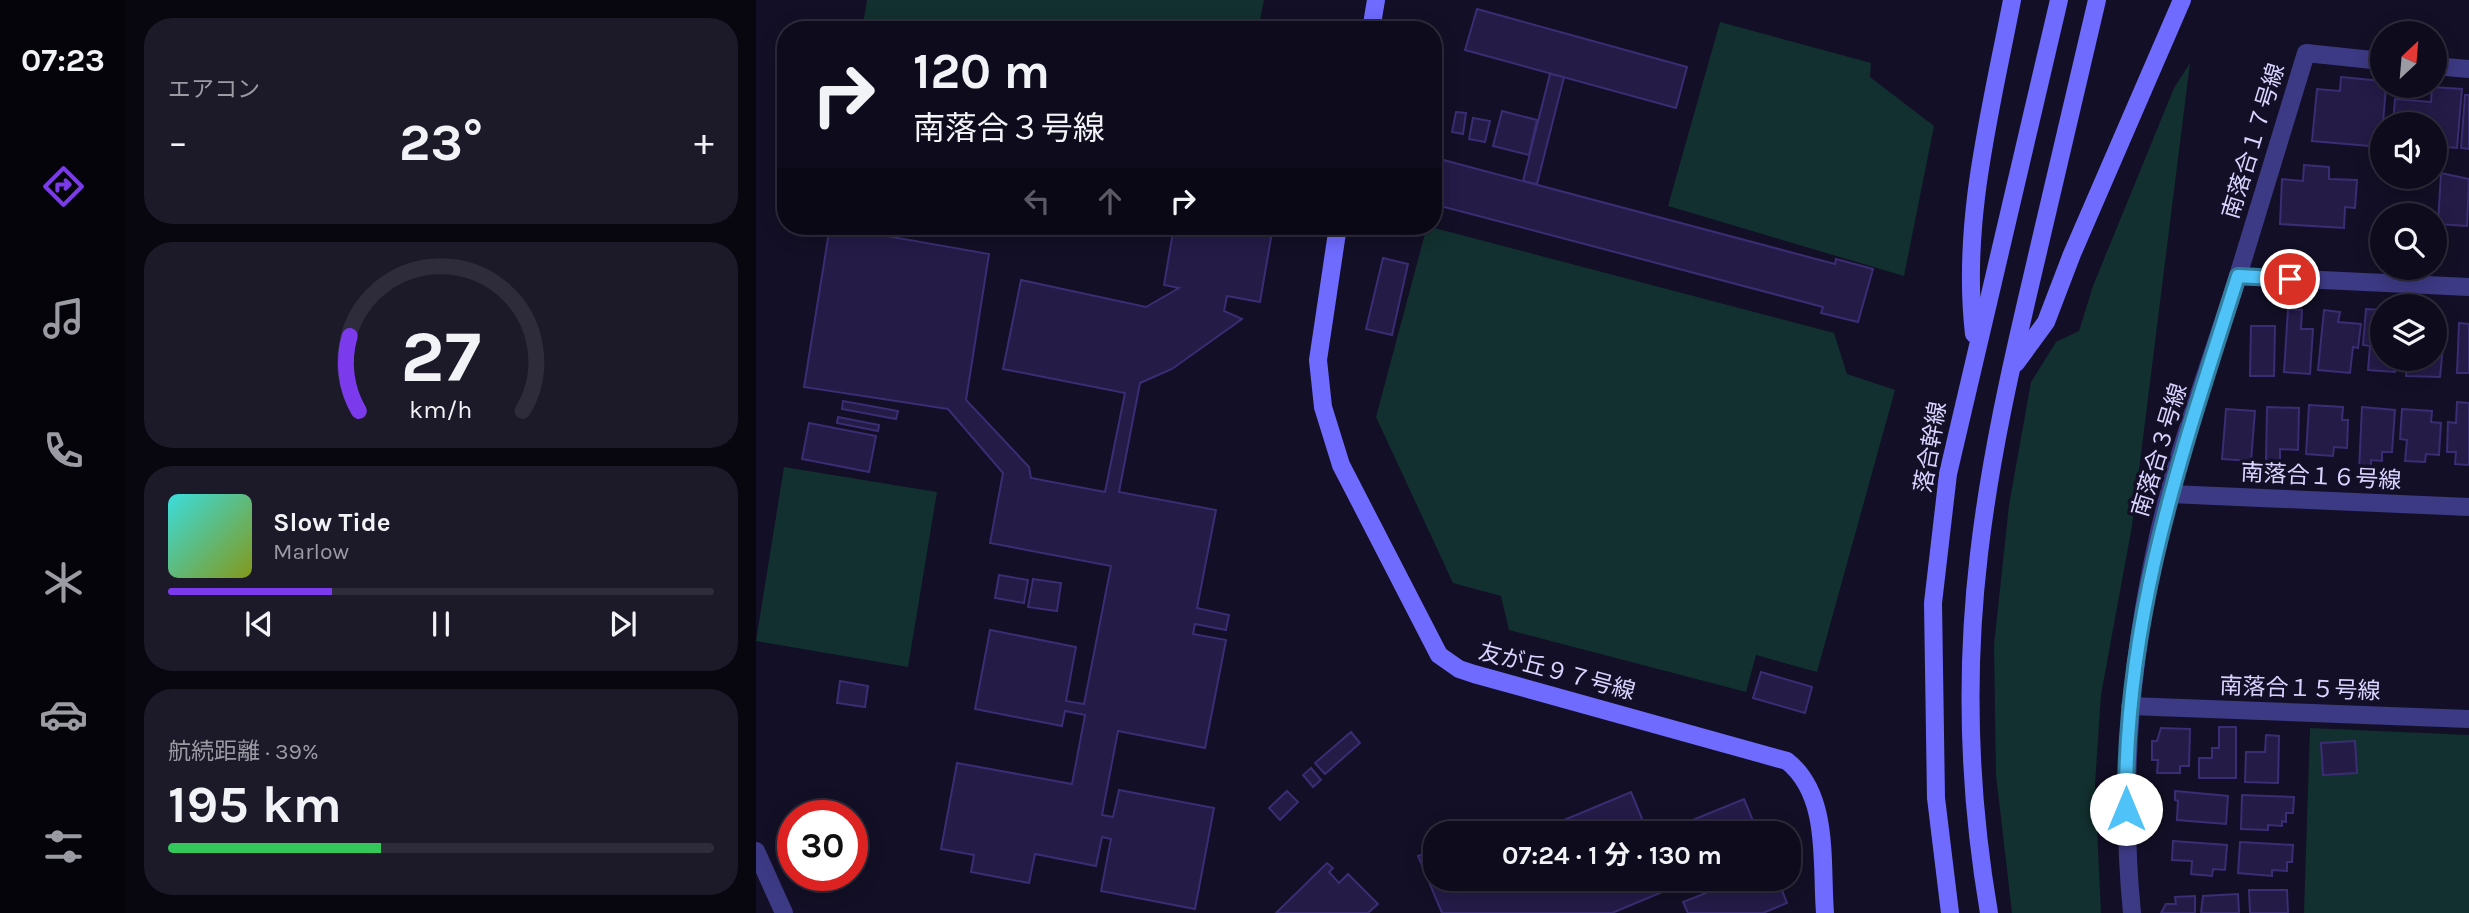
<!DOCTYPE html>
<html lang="ja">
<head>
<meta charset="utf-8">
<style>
	:root { --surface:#0e0b1c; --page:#1c1929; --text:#f1f3f6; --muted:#9b9ba3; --line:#2e2b3b; --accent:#7c3aed }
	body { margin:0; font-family:Karla,"Noto Sans JP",sans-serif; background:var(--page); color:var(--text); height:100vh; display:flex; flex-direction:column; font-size:26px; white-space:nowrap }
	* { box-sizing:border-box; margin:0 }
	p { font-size:23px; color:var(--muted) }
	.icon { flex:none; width:38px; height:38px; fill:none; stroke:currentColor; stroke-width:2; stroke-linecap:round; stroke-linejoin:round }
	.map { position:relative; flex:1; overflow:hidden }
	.sheet { display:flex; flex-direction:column; gap:18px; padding:18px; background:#08060f; width:630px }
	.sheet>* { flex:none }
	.hud { position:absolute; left:21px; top:21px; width:665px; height:214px; border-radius:28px; box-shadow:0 4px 18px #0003,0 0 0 2px var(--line); background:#0e0b1c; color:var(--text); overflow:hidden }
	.needle { width:46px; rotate:26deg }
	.fabs { position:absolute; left:1614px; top:21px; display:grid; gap:14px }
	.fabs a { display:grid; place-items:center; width:77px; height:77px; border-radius:50%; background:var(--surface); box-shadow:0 4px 18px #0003,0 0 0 2px var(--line); font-size:35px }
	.speed { position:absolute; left:21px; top:800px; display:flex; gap:14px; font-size:35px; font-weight:700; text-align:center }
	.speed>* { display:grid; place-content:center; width:91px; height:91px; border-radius:50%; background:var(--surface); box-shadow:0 4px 18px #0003,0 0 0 2px var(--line); line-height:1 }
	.speed .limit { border:10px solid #d22; background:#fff; color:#111 }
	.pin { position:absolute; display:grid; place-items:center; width:60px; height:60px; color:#fff; margin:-30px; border:4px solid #fff; border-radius:50%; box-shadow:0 2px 7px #0007 }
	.me { position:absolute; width:77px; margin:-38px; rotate:0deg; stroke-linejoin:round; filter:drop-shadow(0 0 5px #0008) }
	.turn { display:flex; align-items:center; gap:24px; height:147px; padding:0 21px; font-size:32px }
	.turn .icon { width:91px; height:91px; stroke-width:2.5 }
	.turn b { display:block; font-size:49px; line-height:60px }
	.lanes { display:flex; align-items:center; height:66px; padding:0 21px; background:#0003; justify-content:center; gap:35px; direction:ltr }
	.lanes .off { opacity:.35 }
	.big { font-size:52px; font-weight:700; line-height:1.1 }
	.sheet .card { flex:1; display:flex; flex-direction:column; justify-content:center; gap:10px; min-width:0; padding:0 24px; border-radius:28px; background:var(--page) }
	.sheet .dial { align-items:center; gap:0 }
	.dial svg { height:182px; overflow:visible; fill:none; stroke:var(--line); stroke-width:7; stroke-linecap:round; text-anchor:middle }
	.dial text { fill:var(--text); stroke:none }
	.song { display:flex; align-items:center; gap:21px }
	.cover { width:84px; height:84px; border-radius:10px; background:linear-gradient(135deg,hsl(180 70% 55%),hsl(70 70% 35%)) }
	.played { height:7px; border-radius:4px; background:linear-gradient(90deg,var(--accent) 30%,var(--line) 30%) }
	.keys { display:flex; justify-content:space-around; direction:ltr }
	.heat { display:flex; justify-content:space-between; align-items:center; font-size:38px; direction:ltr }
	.charge { height:10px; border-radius:5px; background:linear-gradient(90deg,#34c759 39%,var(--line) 0) }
	.trip { position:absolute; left:667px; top:821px; width:378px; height:70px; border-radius:28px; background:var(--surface); box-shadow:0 4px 18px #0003,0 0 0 2px var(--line); font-weight:700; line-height:70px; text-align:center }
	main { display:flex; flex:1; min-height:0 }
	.tabs { display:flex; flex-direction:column; width:126px; justify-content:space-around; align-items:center; background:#06040b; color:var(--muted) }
	.tabs .icon { width:49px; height:49px }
	.tabs .current { color:var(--accent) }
	.tabs b { font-size:32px; color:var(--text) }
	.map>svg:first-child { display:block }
	.green { fill:#12302f }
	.building { fill:#241b47; stroke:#3b2d73; stroke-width:2 }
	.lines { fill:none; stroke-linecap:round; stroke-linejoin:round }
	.street { stroke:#3d3a85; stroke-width:18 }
	.secondary { stroke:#6f6bff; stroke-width:18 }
	.route-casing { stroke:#337fa1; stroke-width:18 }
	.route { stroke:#4fc3f7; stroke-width:12 }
	.labels { text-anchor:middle; stroke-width:7; stroke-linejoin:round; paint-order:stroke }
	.street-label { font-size:23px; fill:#d9d4ff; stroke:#130f26 }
</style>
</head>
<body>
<main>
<nav class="tabs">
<b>07:23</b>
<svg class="icon current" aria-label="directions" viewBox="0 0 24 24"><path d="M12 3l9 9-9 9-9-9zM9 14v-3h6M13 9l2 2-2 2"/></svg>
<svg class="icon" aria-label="music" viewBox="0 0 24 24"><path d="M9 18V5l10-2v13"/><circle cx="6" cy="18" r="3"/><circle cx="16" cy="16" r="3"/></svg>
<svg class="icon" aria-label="phone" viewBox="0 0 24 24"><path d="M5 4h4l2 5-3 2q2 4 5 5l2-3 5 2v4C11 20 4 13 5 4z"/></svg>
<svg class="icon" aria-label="climate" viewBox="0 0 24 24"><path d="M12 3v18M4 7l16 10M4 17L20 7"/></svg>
<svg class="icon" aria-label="car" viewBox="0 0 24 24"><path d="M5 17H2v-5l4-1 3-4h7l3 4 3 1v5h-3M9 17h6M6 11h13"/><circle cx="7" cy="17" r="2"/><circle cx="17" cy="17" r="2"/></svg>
<svg class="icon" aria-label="filters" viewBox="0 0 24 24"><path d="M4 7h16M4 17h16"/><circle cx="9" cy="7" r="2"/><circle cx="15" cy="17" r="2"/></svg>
</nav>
<section class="sheet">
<div class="card"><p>エアコン</p>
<div class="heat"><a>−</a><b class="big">23°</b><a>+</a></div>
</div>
<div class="card dial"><svg viewBox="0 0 100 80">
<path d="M14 69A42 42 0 1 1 86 69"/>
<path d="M14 69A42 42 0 0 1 10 36" stroke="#7c3aed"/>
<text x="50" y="56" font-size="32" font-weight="700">27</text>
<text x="50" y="72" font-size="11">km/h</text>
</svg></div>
<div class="card">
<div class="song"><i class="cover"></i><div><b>Slow Tide</b><p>Marlow</p></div></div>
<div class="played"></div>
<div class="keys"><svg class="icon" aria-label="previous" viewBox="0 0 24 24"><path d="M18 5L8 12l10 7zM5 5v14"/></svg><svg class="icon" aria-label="pause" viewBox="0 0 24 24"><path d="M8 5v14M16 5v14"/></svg><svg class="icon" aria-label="next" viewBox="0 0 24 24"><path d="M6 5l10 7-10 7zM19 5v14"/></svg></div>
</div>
<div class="card"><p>航続距離 · 39%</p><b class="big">195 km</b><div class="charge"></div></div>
</section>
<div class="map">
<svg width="1713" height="913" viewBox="0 0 1713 913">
	<rect width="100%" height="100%" fill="#130f26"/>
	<g class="green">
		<polygon points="111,0 508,0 502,30 106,30"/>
		<polygon points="964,22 1115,63 1114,77 1178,126 1148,276 912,206"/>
		<polygon points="1434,63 1376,526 1345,695 1339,784 1345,913 1256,913 1240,775 1238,645 1253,505 1275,382 1300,342 1323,331 1337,286 1418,88"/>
		<polygon points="671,226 1078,333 1091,374 1139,390 1061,672 1000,655 990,692 753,630 745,596 697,583 620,417"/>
		<polygon points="28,467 181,492 152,667 0,641"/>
		<polygon points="1554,728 1713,735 1713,913 1548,913"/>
	</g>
	<g class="building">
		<polygon points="721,9 931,67 920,108 709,50"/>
		<polygon points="794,74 808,77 781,184 767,181"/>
		<polygon points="1585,77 1626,81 1626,86 1630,86 1625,147 1556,141 1561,89 1584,91"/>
		<polygon points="1676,87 1706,89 1701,148 1678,146 1678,124 1637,124 1639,99 1675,102"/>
		<polygon points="1709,95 1713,95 1713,149 1705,148"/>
		<polygon points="746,111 781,120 773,155 737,146"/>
		<polygon points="700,112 710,113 707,134 696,132"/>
		<polygon points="717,118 734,121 729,142 713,139"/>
		<polygon points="680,158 1079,264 1080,259 1117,269 1102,322 1065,313 1067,307 677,204"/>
		<polygon points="1548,165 1573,167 1573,179 1601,180 1599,208 1589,207 1588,228 1524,224 1526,179 1547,181"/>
		<polygon points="1685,173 1713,179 1711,226 1682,224"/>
		<polygon points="74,226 233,254 210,400 273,467 275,478 349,492 369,393 247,369 265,280 390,307 423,288 408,285 418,226 517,226 504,302 471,296 468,311 486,319 416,369 384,383 363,492 460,510 441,608 473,615 470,630 439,624 437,634 470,640 449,748 362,731 346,815 357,817 363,790 458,808 439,909 345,891 355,839 346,837 340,866 279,854 273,883 215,872 218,855 185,849 201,763 316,784 329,715 309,711 306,726 219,709 234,630 320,647 310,701 328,704 355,566 234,543 247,473 192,409 48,387"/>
		<polygon points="627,258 652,264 636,335 610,329"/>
		<polygon points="1532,309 1546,310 1545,329 1557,329 1554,374 1528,372"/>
		<polygon points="1610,309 1626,310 1626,359 1640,359 1639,372 1612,370 1614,346 1607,345"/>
		<polygon points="1568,310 1584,312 1582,322 1605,324 1602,348 1597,347 1594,373 1562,370"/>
		<polygon points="1703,323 1713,324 1713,373 1701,373"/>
		<polygon points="1495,326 1519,326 1518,376 1494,376"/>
		<polygon points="1678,326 1689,327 1684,377 1650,376 1651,359 1678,359"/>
		<polygon points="87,401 142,411 140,419 86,409"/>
		<polygon points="1701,402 1713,403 1713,465 1699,464 1700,452 1691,452 1692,422 1700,423"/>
		<polygon points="1553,405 1587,407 1586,420 1592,420 1591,448 1578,447 1577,456 1550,454"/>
		<polygon points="1511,407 1543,408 1542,450 1524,449 1524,462 1510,462"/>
		<polygon points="1606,407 1639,410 1636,452 1626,452 1626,461 1615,460 1615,471 1603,470"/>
		<polygon points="1470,409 1499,411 1495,461 1466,459"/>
		<polygon points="1646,409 1676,411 1675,422 1685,423 1683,455 1670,454 1669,462 1649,461 1651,440 1644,439"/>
		<polygon points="82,417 123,425 122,431 81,423"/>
		<polygon points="53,423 120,436 113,472 46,459"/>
		<polygon points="243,575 272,580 268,603 239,598"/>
		<polygon points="277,579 305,583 301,611 272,607"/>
		<polygon points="1005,672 1056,687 1049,713 997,698"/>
		<polygon points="84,681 112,686 109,707 81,703"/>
		<polygon points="1463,727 1480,727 1480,778 1443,778 1443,758 1456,758 1456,748 1463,748"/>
		<polygon points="1405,728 1434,729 1433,766 1424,766 1424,773 1401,773 1402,760 1396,760 1396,741 1401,741"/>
		<polygon points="595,732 604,743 569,774 559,763"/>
		<polygon points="1510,735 1523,736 1522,783 1489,782 1490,752 1509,752"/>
		<polygon points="1599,741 1601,773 1567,775 1565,743"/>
		<polygon points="555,768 565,780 557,787 547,775"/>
		<polygon points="531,791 542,802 524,820 513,808"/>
		<polygon points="1419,791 1472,796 1470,824 1421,820 1422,801 1419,800"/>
		<polygon points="875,792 892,833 777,833"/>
		<polygon points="1486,795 1538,797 1537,813 1530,813 1530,822 1526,821 1526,826 1512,825 1512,830 1485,829"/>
		<polygon points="988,799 1002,833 925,833 922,826"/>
		<polygon points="1417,841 1471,845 1469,870 1457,869 1456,876 1435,874 1436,861 1416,860"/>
		<polygon points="1484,842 1537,845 1536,862 1531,862 1531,871 1516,870 1516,876 1482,873"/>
		<polygon points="679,849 679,878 911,878 916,888 856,913 686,913 662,856"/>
		<polygon points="571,863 577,868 573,872 583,883 592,874 622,904 612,913 520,913"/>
		<polygon points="944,878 1021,878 1031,903 1007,913 932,913 927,902 950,893"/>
		<polygon points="1493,890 1531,890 1532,913 1494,913"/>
		<polygon points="1482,894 1483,913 1445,913 1447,896"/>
		<polygon points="1439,896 1439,913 1405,913 1410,904 1420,904 1419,897"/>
	</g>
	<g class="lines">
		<g class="street">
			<polyline points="1678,66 1713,69"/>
			<polyline points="1482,276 1550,53 1626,61"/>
			<polyline points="1414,494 1713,507"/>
			<polyline points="1374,706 1713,719"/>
			<polyline points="0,851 28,913"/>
			<path d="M 1376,913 C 1364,792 1373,674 1398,555 C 1417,461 1453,368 1482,276 L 1713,287"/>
		</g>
		<g class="secondary">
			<polyline points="615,30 620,0"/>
			<path d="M 582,226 L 562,360 L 567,407 L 585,465 L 683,655 L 703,669 L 718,674 L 1031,761 C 1074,795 1065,863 1069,913"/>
			<path d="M 1218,334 C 1205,222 1235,110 1256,0"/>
			<polyline points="1260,363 1290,322 1316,254 1426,0"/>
			<polyline points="1194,913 1180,798 1177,603 1192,474 1303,0"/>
			<path d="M 1233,913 C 1213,796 1209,672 1223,554 C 1234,459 1255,366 1277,273 C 1298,182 1319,91 1341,0"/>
		</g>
	</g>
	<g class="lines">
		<defs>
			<path id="route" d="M 1370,809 C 1368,617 1425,456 1482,276 L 1534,279"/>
		</defs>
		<use href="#route" class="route-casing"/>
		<use href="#route" class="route"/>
	</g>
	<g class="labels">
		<g class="street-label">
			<text transform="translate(1497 141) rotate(-73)" y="8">南落合１７号線</text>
			<text transform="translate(1174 447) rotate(-80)" y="8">落合幹線</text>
			<text transform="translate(1403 450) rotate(-73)" y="8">南落合３号線</text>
			<text transform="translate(1565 476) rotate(3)" y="8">南落合１６号線</text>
			<text transform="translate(801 671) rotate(15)" y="8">友が丘９７号線</text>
			<text transform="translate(1544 688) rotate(2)" y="8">南落合１５号線</text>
		</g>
	</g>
</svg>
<div class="fabs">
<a><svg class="needle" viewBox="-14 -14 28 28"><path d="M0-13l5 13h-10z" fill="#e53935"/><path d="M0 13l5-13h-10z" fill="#9b9ba3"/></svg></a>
<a><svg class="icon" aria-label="sound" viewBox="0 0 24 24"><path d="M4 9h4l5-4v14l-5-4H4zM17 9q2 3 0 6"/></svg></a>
<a><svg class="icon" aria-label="search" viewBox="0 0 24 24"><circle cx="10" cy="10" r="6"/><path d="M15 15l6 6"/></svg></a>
<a><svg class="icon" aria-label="layers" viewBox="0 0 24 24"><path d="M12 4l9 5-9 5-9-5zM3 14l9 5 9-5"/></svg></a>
</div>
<div class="speed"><div class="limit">30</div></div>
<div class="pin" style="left:1534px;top:279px;background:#d93025"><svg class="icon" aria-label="arrive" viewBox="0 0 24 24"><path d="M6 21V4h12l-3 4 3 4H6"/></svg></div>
<svg class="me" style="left:1370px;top:809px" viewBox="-20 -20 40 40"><circle r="19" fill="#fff"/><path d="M0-13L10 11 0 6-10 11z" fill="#4fc3f7"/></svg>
<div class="trip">07:24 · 1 分 · 130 m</div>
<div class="hud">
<div class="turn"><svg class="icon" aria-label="right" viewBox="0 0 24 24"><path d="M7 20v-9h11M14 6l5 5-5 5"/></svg><div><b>120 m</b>南落合３号線</div></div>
<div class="lanes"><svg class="icon off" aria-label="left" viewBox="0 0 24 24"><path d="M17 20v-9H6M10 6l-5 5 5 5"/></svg><svg class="icon off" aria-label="ahead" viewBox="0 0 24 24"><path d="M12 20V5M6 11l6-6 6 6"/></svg><svg class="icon" aria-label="right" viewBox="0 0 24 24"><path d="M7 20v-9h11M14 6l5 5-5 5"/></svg></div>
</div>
</div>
</main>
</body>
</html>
